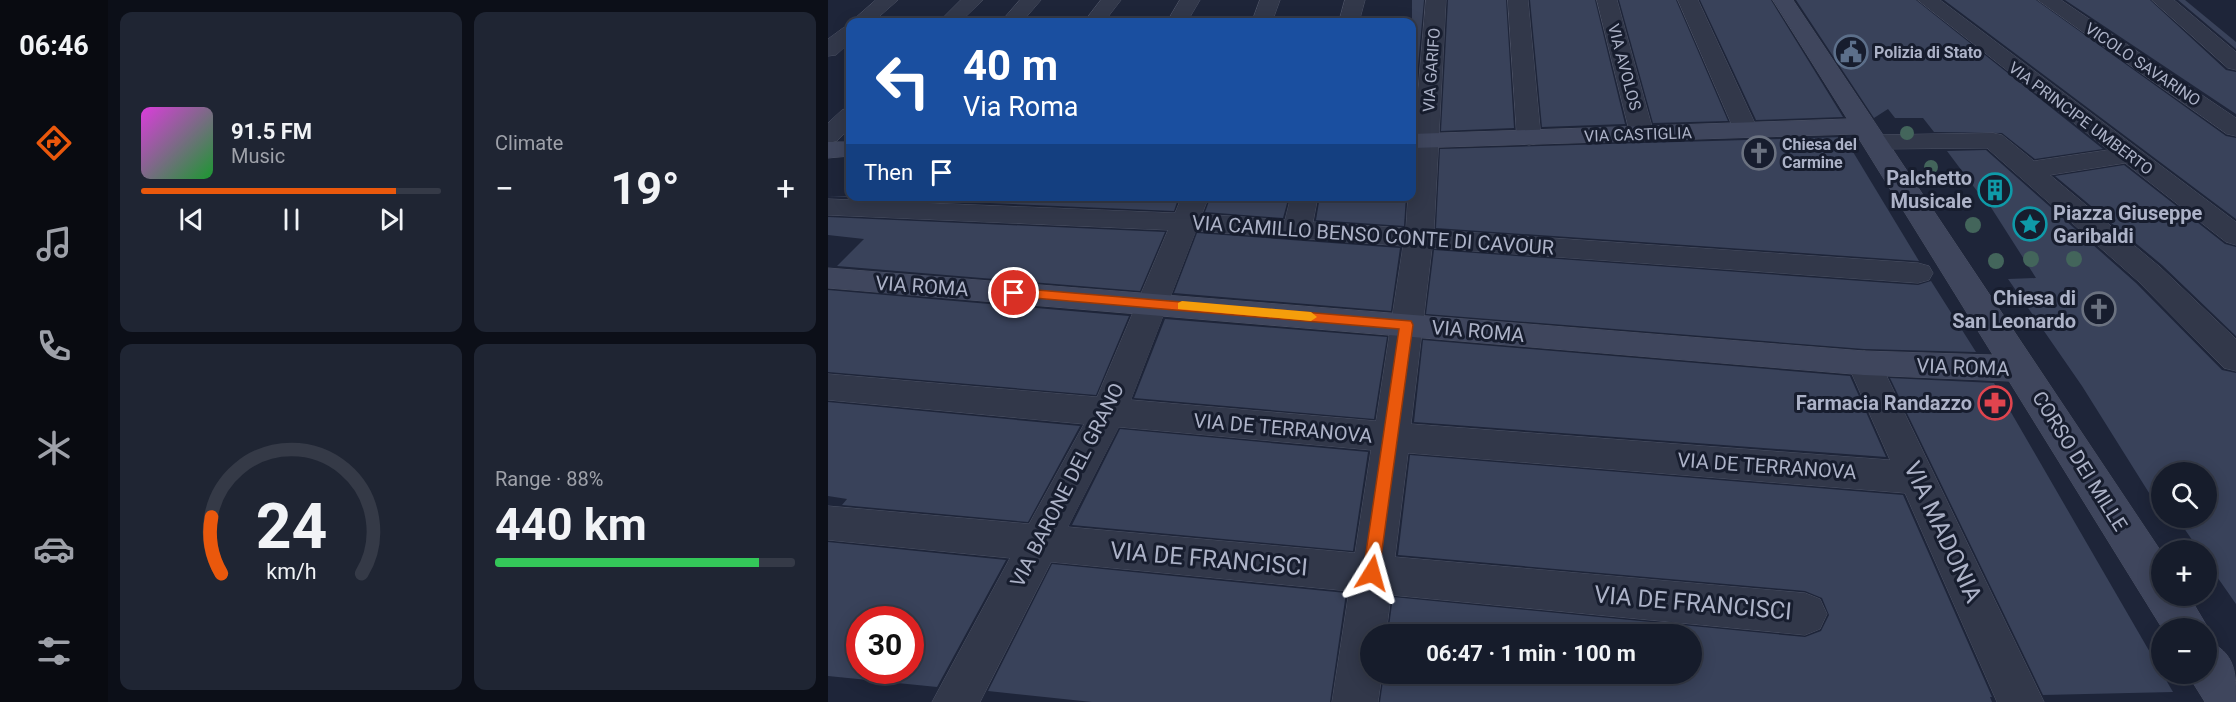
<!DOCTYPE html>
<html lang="en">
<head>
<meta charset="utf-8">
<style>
	:root { --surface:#161c2b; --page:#1f2533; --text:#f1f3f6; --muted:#9ea1a9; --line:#353a47; --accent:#ea580c }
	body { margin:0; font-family:Roboto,sans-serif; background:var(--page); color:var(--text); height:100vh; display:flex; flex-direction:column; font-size:22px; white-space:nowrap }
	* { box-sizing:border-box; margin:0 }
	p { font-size:20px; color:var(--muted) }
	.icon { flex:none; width:33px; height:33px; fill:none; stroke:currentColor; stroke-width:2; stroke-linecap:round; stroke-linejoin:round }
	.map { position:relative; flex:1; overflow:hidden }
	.sheet { display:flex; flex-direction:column; gap:12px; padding:12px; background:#0c0f18; width:720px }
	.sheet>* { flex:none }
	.hud { position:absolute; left:18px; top:18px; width:570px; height:183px; border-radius:12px; box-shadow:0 3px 15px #0003,0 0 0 2px var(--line); background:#1a4fa0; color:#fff; overflow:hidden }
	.buttons { position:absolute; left:1323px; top:462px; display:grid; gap:12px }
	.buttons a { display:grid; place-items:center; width:66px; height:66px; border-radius:50%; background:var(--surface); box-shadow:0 3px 15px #0003,0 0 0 2px var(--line); font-size:30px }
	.speed { position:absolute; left:18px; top:606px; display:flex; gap:12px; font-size:30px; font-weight:700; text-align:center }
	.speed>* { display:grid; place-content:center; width:78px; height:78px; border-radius:50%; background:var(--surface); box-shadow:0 3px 15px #0003,0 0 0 2px var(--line); line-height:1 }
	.speed .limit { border:9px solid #d22; background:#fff; color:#111 }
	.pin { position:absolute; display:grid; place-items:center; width:51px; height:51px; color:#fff; margin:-26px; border:3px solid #fff; border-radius:50%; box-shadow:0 2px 6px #0007 }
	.me { position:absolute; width:66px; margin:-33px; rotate:8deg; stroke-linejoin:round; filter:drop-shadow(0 0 4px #0008) }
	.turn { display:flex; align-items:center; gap:21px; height:126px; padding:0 18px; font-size:27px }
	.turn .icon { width:78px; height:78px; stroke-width:2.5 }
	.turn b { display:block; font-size:42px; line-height:51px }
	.then { display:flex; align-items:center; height:57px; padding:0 18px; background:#0003; gap:12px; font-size:22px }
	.big { font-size:45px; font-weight:700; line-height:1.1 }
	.sheet .tile { flex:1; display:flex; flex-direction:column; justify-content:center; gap:9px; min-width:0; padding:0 21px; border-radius:12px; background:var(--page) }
	.sheet .dial { align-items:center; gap:0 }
	.dial svg { height:156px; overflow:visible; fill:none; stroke:var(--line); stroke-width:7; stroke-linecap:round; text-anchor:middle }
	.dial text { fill:var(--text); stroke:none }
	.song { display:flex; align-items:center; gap:18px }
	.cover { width:72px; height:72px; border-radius:9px; background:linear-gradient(135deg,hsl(300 70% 55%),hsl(130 70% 35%)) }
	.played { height:6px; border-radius:3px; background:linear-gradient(90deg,var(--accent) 85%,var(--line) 85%) }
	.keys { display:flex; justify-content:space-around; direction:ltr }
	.heat { display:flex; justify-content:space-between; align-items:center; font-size:33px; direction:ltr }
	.charge { height:9px; border-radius:4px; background:linear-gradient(90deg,#34c759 88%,var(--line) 0) }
	.sheet .tiles { flex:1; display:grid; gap:12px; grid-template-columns:repeat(2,1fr) }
	.trip { position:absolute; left:532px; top:624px; width:342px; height:60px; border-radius:30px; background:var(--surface); box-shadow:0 3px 15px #0003,0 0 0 2px var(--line); font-weight:700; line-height:60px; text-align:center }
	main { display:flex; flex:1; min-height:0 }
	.tabs { display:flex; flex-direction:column; width:108px; justify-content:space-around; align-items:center; background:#090b11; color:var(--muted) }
	.tabs .icon { width:42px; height:42px }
	.tabs .on { color:var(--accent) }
	.tabs b { font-size:27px; color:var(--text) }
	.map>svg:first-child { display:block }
	.building { fill:#39425a; fill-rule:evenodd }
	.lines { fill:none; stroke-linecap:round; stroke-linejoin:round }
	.street-casing { stroke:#4c5265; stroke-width:1 }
	.secondary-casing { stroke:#4c5265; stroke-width:1 }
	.street { fill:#32384a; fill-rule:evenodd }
	.secondary { fill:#3f465d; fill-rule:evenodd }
	.tree { fill:#43655b }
	.route { fill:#ea580c; stroke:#983908; stroke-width:1.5 }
	.slow { fill:#f59e0b }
	.labels { text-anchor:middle; stroke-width:6; stroke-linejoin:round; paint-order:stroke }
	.far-poi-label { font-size:16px; font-weight:bold; fill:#acb2c7; stroke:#171d2e; text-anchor:start }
	.far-street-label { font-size:16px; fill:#acb2c7; stroke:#171d2e }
	.poi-label { font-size:20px; font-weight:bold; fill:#acb2c7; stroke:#171d2e; text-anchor:end }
	.street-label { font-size:20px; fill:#acb2c7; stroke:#171d2e }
	.near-street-label { font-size:24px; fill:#acb2c7; stroke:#171d2e }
</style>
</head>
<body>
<main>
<nav class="tabs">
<b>06:46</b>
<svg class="icon on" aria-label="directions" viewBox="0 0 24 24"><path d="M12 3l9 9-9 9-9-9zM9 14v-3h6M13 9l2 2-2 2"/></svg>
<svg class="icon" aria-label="music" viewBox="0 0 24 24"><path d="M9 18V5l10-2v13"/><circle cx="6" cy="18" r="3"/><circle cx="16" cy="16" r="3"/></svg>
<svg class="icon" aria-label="phone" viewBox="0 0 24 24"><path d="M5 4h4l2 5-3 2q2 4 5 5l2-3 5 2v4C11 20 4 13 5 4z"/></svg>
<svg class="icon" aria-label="climate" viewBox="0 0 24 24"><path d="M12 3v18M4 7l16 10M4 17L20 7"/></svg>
<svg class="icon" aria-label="car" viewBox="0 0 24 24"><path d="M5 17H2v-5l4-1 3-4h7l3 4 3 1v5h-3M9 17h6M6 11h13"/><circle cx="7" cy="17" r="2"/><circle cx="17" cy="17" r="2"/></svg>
<svg class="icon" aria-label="filters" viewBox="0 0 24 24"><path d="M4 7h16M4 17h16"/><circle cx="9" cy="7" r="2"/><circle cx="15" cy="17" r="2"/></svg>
</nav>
<section class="sheet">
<div class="tiles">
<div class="tile">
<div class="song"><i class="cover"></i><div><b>91.5 FM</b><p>Music</p></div></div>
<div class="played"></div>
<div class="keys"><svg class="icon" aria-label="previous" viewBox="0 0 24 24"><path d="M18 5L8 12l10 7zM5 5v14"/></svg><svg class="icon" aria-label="pause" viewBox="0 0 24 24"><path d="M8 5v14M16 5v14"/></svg><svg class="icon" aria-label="next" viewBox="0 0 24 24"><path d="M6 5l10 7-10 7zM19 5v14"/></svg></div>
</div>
<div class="tile"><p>Climate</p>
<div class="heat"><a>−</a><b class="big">19°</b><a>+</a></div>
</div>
<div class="tile dial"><svg viewBox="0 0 100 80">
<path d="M14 69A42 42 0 1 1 86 69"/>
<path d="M14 69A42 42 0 0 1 9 40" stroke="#ea580c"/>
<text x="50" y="56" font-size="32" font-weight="700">24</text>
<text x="50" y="72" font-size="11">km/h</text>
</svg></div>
<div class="tile"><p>Range · 88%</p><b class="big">440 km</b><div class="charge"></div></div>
</div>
</section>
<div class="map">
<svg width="1408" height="702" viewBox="0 0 1408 702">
	<rect width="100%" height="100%" fill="#1e2539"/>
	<g class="building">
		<polygon points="584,0 596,0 584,132"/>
		<polygon points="620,0 678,0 686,128 613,131"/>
		<polygon points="702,0 767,0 797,124 714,127"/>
		<polygon points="791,0 848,0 900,121 825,123"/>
		<polygon points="872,0 943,0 1015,117 928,120"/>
		<polygon points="968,0 1088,0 1275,149 1207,159 1174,133 1106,132 1095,118 1067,118 1060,109 1046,118"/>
		<polygon points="1116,0 1208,0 1398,136 1408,138 1408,219"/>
		<polygon points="1237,0 1322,0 1398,70 1408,72 1408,114"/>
		<polygon points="1350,0 1357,0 1408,42 1408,49"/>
		<polygon points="1016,137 1091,261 608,228 612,149"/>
		<polygon points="1158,150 1308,283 1394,370 1408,373 1408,604 1378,561 1378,550 1371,550 1349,518 1378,518 1378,472 1334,472 1333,512 1254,386 1180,279 1208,278 1157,198 1155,199 1119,151"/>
		<polygon points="1296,165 1397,244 1408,247 1408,336 1334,265 1227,176"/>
		<polygon points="0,196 351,196 346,211"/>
		<polygon points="383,196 461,196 455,218 377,212"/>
		<polygon points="492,196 578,196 576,226 488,220"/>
		<polygon points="0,217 337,232 312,291 9,266 36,239 0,235"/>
		<polygon points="369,233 572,248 563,311 346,293"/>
		<polygon points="606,250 1090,285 1103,281 1148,352 1036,349 598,314"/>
		<polygon points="0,290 301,316 268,395 0,372"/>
		<polygon points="337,319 559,337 546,419 306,398"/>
		<polygon points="595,340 1022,376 1058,457 586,422"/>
		<polygon points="1062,378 1166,383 1345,692 1215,695"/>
		<polygon points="0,402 252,426 200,522 14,505 19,499 0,496"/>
		<polygon points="292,429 540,452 525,551 244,525"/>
		<polygon points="582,455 1075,495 1164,697 1162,697 1164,702 552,702 556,674 864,674 864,634 560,634 565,597 977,637 993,631 1001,615 994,598 977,591 570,555"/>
		<path d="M 0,542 L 178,560 L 109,687 L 0,676 ZM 32,620 L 82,620 L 82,670 L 32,670 Z"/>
		<polygon points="224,564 518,593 502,702 264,702 160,691"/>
	</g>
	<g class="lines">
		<defs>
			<g id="street">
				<polygon points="48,0 70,0 45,22 23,22"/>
				<polygon points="133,0 155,0 132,22 111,22"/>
				<polygon points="192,0 213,0 194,22 173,22"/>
				<polygon points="273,0 293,0 276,22 256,22"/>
				<polygon points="352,0 372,0 359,22 339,22"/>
				<polygon points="432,0 452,0 444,22 424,22"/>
				<polygon points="517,0 537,0 531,22 511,22"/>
				<path d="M 598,0 L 618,0 L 606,230 L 1090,263 L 1101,266 L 1105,273 L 1101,280 L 1090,283 L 604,248 L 583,424 L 1062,460 L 1019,363 L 1024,354 L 1036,351 L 1048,354 L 1216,702 L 1169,702 L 1077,493 L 580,453 L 567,557 L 977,593 L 992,599 L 999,614 L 992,629 L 977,635 L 563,595 L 558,634 L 543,634 L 543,674 L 554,674 L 550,702 L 504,702 L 521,591 L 223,562 L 152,702 L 104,702 L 182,558 L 0,540 L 0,506 L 201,524 L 256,424 L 0,400 L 0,374 L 269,397 L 340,230 L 0,215 L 0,199 L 347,213 L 354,196 L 381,196 L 374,214 L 457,220 L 463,196 L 490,196 L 485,222 L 578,228 L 580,196 L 584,196 L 584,163 ZM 368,231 L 575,246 L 548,421 L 303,400 ZM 291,427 L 543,450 L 527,553 L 240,527 Z"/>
				<polygon points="680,0 700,0 713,138 710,143 701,145 692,143 689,138"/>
				<polygon points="769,0 789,0 826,134 823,139 814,141 805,139 802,134"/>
				<polygon points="850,0 870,0 930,130 927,135 918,137 909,135 906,130"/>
				<polygon points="1090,0 1112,0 1408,222 1408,245 1398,242 1297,163 1222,175 1332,267 1408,339 1408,371 1396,368 1310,281 1159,148 1048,149 1039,147 1036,142 1039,137 1048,135 1165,133 1174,135 1206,161 1280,150"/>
				<polygon points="1210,0 1233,0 1408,118 1408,136 1399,134"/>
				<polygon points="1324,0 1346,0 1408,52 1408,70 1400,68"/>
				<polygon points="22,26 22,42 8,55 0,56 0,39 15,28"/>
				<polygon points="22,108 22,128 9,141 0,143 0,123 14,110"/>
			</g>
			<g id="secondary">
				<polygon points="945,0 965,0 1334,553 1334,596 1361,596 1380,628 1378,631 1378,628 1334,628 1181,381 1036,375 0,288 0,268 1036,351 1165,355 1028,134 584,148 584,134 1019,119"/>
				<polygon points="0,142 22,142 22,156 0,158"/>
				<path d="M 1378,640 C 1408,653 1408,672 1408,702 L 1377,702 L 1362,678 L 1360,674 L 1378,674 Z"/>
			</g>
		</defs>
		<use href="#street" class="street-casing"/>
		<use href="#secondary" class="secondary-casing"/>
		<use href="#street" class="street"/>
		<use href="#secondary" class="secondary"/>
	</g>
	<g class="tree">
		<circle cx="1079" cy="133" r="7"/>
		<circle cx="1103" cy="167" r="7"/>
		<circle cx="1145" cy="225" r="8"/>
		<circle cx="1203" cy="259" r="8"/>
		<circle cx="1246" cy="259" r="8"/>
		<circle cx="1168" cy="261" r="8"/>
	</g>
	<polygon class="route" points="186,288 583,321 585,325 550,579 544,581 538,579 535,573 571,329 181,296 181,290"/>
	<polygon class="slow" points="354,301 483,312 489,317 483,321 350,309 350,303"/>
	<defs>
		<symbol id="civic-ring" viewBox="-11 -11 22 22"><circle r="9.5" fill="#171d2e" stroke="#5c6f8a" stroke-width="1.5"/><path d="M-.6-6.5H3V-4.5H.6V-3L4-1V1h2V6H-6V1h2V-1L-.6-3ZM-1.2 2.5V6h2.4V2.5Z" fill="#5c6f8a"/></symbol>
		<symbol id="church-ring" viewBox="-11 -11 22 22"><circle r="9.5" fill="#171d2e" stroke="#6b7280" stroke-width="1.5"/><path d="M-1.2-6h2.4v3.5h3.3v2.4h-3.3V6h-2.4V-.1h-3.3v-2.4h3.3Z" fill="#6b7280"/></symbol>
		<symbol id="building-ring" viewBox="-11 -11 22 22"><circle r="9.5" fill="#171d2e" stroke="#0f9aa8" stroke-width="1.5"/><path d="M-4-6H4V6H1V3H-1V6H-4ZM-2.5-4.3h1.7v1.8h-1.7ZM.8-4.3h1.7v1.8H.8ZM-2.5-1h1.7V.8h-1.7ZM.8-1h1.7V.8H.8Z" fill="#0f9aa8"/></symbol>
		<symbol id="sight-ring" viewBox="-11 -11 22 22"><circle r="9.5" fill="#171d2e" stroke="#0f9aa8" stroke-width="1.5"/><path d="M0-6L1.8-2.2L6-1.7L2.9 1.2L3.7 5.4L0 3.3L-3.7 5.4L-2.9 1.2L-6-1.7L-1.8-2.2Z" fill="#0f9aa8"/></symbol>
		<symbol id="pharmacy-ring" viewBox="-11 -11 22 22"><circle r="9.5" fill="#171d2e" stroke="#e0444e" stroke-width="1.5"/><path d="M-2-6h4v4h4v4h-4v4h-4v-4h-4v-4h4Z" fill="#e0444e"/></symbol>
	</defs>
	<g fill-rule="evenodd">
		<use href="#civic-ring" x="1004" y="33" width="38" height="38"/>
		<use href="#church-ring" x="912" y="134" width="38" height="38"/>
		<use href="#building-ring" x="1148" y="171" width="38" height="38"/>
		<use href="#sight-ring" x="1183" y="205" width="38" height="38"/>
		<use href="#church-ring" x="1252" y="290" width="38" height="38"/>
		<use href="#pharmacy-ring" x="1148" y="384" width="38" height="38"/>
	</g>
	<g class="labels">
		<g class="far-poi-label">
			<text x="1046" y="58">Polizia di Stato</text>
			<text x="954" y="150">Chiesa del<tspan x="954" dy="18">Carmine</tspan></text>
		</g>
		<g class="far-street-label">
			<text transform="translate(1315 64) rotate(34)" y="6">VICOLO SAVARINO</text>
			<text transform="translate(797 67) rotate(75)" y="6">VIA AVOLOS</text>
			<text transform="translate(603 70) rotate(-86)" y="6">VIA GARIFO</text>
			<text transform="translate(1253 118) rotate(37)" y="6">VIA PRINCIPE UMBERTO</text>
			<text transform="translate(810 134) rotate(-2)" y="6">VIA CASTIGLIA</text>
		</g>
		<g class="poi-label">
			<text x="1144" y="185">Palchetto<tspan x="1144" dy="23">Musicale</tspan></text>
			<text x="1225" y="220" text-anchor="start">Piazza Giuseppe<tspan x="1225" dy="23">Garibaldi</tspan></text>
			<text x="1248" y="305">Chiesa di<tspan x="1248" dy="23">San Leonardo</tspan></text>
			<text x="1144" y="410">Farmacia Randazzo</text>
		</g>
		<g class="street-label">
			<text transform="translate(545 235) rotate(4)" y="7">VIA CAMILLO BENSO CONTE DI CAVOUR</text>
			<text transform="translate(94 286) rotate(4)" y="7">VIA ROMA</text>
			<text transform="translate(650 331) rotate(5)" y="7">VIA ROMA</text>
			<text transform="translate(1135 367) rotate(2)" y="7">VIA ROMA</text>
			<text transform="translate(455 428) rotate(5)" y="7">VIA DE TERRANOVA</text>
			<text transform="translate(1252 461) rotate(58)" y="7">CORSO DEI MILLE</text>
			<text transform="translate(939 466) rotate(4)" y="7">VIA DE TERRANOVA</text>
			<text transform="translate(239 485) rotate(-63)" y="7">VIA BARONE DEL GRANO</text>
		</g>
		<g class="near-street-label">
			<text transform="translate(1115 532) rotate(65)" y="8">VIA MADONIA</text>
			<text transform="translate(381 559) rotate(5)" y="8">VIA DE FRANCISCI</text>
			<text transform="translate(865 603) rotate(5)" y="8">VIA DE FRANCISCI</text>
		</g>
	</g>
</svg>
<div class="buttons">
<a><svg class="icon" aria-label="search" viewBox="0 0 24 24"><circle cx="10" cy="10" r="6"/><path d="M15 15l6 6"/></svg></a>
<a>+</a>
<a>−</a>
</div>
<div class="speed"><div class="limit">30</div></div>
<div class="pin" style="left:186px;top:293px;background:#d93025"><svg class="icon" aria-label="arrive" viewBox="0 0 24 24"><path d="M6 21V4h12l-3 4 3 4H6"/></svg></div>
<svg class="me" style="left:544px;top:573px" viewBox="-20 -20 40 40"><path d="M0-17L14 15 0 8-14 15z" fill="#ea580c" stroke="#fff" stroke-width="4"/></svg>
<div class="trip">06:47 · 1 min · 100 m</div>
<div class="hud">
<div class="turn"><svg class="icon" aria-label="left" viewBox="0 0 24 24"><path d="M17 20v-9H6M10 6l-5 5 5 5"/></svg><div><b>40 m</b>Via Roma</div></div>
<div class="then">Then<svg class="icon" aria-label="arrive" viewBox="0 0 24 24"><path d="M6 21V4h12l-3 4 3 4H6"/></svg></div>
</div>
</div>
</main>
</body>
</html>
